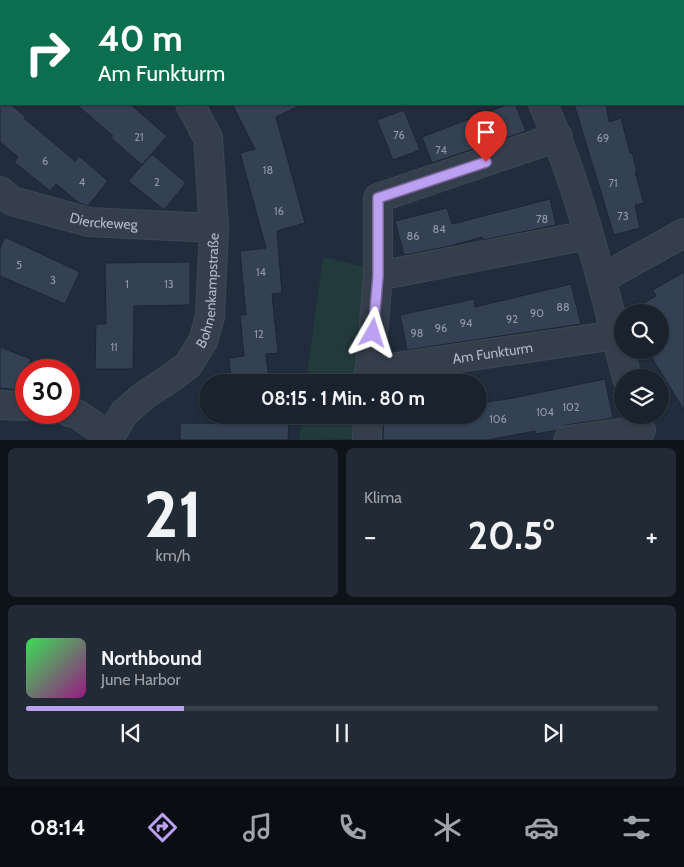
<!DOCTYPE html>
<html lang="de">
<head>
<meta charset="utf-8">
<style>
	:root { --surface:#19222d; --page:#222a35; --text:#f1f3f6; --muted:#9fa4aa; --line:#373f49; --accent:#bca0f2 }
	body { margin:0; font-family:Cabin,sans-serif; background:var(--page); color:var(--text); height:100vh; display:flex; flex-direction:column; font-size:19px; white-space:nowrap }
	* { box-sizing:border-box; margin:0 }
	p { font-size:16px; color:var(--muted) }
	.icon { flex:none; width:28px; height:28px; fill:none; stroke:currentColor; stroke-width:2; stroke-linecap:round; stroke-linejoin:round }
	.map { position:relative; height:440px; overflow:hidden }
	.drawer { display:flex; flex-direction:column; gap:8px; padding:8px; background:#0e1319; flex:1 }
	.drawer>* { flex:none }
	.guide { position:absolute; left:0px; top:0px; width:685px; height:105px; box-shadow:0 1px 4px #0004,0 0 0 1px var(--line); background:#0b6e4f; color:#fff; overflow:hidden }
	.tools { position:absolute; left:614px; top:304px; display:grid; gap:10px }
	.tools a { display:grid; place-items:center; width:55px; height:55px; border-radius:50%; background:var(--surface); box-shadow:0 1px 4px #0004,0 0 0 1px var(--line); font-size:25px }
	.speed { position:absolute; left:15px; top:359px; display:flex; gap:10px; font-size:25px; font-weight:700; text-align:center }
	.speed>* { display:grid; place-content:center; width:65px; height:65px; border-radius:50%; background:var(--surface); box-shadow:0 1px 4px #0004,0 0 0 1px var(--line); line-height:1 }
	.speed .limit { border:8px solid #d22; background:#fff; color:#111 }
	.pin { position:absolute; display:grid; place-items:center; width:42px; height:42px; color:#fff; margin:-51px -21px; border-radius:50% 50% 50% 0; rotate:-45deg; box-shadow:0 0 5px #0007 }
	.pin .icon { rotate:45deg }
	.me { position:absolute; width:55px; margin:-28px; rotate:6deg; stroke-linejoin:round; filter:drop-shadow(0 0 4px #0008) }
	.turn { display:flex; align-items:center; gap:18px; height:105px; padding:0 15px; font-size:22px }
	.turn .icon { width:65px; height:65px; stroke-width:2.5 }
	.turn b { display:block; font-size:35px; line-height:42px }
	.big { font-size:38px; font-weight:700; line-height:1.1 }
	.drawer .card { flex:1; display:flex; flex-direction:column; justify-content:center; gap:8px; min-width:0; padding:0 18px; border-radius:8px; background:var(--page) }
	.drawer .dial { align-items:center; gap:0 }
	.dial b { font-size:65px; line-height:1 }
	.song { display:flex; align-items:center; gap:15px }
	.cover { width:60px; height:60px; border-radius:8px; background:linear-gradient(135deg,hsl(130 70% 55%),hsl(310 70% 35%)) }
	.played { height:5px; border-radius:2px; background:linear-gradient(90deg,var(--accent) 25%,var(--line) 25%) }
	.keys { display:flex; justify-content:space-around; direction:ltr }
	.heat { display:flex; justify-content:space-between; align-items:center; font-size:28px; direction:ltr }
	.drawer .tiles { flex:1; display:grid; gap:8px; grid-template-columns:1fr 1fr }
	.card:last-child { grid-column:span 2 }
	.trip { position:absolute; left:199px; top:374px; width:288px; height:50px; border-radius:25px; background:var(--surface); box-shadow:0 1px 4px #0004,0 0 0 1px var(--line); font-weight:700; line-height:50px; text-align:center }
	.dock { display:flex; height:80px; justify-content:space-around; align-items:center; background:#0a0e12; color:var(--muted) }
	.dock .icon { width:35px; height:35px }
	.dock .on { color:var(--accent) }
	.dock b { font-size:22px; color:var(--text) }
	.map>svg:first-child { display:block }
	.green { fill:#233a3d }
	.building { fill:#334152; stroke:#1c2633 }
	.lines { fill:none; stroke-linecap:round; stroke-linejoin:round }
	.minor-casing { stroke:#3e4855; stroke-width:30 }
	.minor { stroke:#353f4c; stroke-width:28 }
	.route-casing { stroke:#7a689d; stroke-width:12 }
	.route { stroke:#bca0f2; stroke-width:9 }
	.labels { text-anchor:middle; stroke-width:5; stroke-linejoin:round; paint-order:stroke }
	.number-label { font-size:11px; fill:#8f99a9 }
	.street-label { font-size:14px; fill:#b0b9c8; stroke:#1a2431 }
</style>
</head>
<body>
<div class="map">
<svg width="684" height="440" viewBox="0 0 684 440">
	<rect width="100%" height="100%" fill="#212d3c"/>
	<g class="green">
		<polygon points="323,257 365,267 359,382 306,382"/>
		<polygon points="302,415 357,415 356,439 299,440"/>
	</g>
	<g class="building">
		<polygon points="0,95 1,104 10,104 26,117 24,118 75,161 79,156 108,181 88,206 79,203 56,184 50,191 14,162 18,157 0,142"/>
		<polygon points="76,104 130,104 167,136 142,165 111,138 113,136"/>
		<polygon points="232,104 303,104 276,117 305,223 277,231 282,293 272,294 278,353 266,354 269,382 231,382 229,358 244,356 240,315 246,315 240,251 266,248 240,153 255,149"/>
		<polygon points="509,104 515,104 526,131 432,163 422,137"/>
		<polygon points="574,104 606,104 609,122 621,118 630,153 632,153 637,171 635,172 644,203 635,205 640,228 614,235"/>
		<polygon points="404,110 420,150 393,160 377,120"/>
		<polygon points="152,154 186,183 164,210 128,181"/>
		<polygon points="550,199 556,225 483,240 482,237 450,246 404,255 395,221 447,208 452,224"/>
		<polygon points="5,237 80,272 65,304 0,276 0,248"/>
		<polygon points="190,262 190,305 134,306 133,369 95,369 96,324 106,324 105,263"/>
		<polygon points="684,272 684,410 652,358 660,352 660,312 628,312 656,296 653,290"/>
		<polygon points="571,284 581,324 407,350 400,315 474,299 475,307"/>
		<polygon points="0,347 31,359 19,390 0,388"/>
		<polygon points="605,379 613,418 566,425 557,430 536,434 535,431 488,440 383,440 384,415 478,415 478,403 508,399"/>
		<polygon points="180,423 289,424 288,440 180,440"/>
	</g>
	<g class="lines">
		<defs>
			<g id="minor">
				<polyline points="83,0 85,1"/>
				<polyline points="490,0 491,1"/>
				<polyline points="654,0 654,1"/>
				<path d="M 543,104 C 581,191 603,286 627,378"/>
				<path id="s1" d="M 0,191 L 12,201 L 89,222 L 214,228"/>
				<polyline points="378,276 588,235"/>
				<polyline points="601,279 684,233"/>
				<path id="s2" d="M 369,371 L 616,335"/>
				<polyline points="369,382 378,276 378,198 558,137"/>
				<polyline points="0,405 26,406"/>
				<polyline points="69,412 77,414 109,436"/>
				<path id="s3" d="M 108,440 L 124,413 L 145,395 L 168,380 L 188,365 L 203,341 L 210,317 L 214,228 L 208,138 L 190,104"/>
				<polyline points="367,440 368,415"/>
				<polyline points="568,440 641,430"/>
			</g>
		</defs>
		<use href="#minor" class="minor-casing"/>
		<use href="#minor" class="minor"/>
	</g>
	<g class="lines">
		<defs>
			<polyline id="route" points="373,333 378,276 378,198 486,162"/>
		</defs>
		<use href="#route" class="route-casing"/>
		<use href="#route" class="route"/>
	</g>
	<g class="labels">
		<g class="number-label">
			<text x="399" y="139">76</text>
			<text x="139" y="141">21</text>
			<text x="603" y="142">69</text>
			<text x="441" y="154">74</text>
			<text x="45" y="165">6</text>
			<text x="268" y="174">18</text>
			<text x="82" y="186">4</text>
			<text x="157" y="186">2</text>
			<text x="613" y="187">71</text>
			<text x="279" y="215">16</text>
			<text x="623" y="220">73</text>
			<text x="542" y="223">78</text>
			<text x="439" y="233">84</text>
			<text x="413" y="240">86</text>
			<text x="19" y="269">5</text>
			<text x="261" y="276">14</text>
			<text x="53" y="284">3</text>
			<text x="127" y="288">1</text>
			<text x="169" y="288">13</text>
			<text x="563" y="311">88</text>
			<text x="537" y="317">90</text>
			<text x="512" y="323">92</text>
			<text x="466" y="327">94</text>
			<text x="441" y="332">96</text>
			<text x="417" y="337">98</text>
			<text x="259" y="338">12</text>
			<text x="114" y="351">11</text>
			<text x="571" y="411">102</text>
			<text x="545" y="416">104</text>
			<text x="498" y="423">106</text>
		</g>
		<g class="street-label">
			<text dy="5" stroke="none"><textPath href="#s1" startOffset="110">Dierckeweg</textPath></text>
			<text dy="5" stroke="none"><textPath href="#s3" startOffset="191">Bohnenkampstraße</textPath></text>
			<text dy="5" stroke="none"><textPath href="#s2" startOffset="125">Am Funkturm</textPath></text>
		</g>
	</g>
</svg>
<div class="tools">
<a><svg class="icon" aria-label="search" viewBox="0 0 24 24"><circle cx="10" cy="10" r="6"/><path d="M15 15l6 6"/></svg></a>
<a><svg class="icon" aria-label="layers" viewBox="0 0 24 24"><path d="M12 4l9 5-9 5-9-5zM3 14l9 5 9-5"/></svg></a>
</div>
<div class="speed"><div class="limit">30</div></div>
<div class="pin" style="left:486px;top:162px;background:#d93025"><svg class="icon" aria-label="arrive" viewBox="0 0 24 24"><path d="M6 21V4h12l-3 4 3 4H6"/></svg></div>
<svg class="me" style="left:373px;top:333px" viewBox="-20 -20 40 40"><path d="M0-17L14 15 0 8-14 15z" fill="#bca0f2" stroke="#fff" stroke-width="4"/></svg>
<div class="trip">08:15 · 1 Min. · 80 m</div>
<div class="guide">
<div class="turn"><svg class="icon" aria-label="right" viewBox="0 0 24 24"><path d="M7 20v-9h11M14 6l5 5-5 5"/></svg><div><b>40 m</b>Am Funkturm</div></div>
</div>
</div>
<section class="drawer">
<div class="tiles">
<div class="card dial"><b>21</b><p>km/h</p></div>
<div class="card"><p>Klima</p>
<div class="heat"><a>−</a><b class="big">20.5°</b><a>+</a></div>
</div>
<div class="card">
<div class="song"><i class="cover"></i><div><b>Northbound</b><p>June Harbor</p></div></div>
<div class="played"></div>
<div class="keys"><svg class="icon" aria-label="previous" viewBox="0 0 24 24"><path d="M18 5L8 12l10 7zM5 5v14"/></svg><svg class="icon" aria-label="pause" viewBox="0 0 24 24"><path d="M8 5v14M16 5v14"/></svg><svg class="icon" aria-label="next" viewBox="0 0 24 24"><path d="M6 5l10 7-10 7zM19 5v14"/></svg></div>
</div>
</div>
</section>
<nav class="dock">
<b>08:14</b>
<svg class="icon on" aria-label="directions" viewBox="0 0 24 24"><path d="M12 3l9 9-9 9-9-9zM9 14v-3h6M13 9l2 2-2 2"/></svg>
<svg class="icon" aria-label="music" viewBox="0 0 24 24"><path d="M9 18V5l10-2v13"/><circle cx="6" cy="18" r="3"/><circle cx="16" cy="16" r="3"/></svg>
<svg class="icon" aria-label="phone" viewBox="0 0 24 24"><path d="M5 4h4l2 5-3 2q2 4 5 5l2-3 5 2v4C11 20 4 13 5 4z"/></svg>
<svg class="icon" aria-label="climate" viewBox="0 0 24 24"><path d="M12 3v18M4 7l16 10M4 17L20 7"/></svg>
<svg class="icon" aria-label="car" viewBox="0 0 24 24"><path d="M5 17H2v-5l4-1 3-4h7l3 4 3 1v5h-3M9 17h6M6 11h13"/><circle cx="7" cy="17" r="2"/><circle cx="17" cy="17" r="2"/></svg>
<svg class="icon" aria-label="filters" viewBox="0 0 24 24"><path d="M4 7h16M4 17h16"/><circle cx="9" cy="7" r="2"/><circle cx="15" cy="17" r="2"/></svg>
</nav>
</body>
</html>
